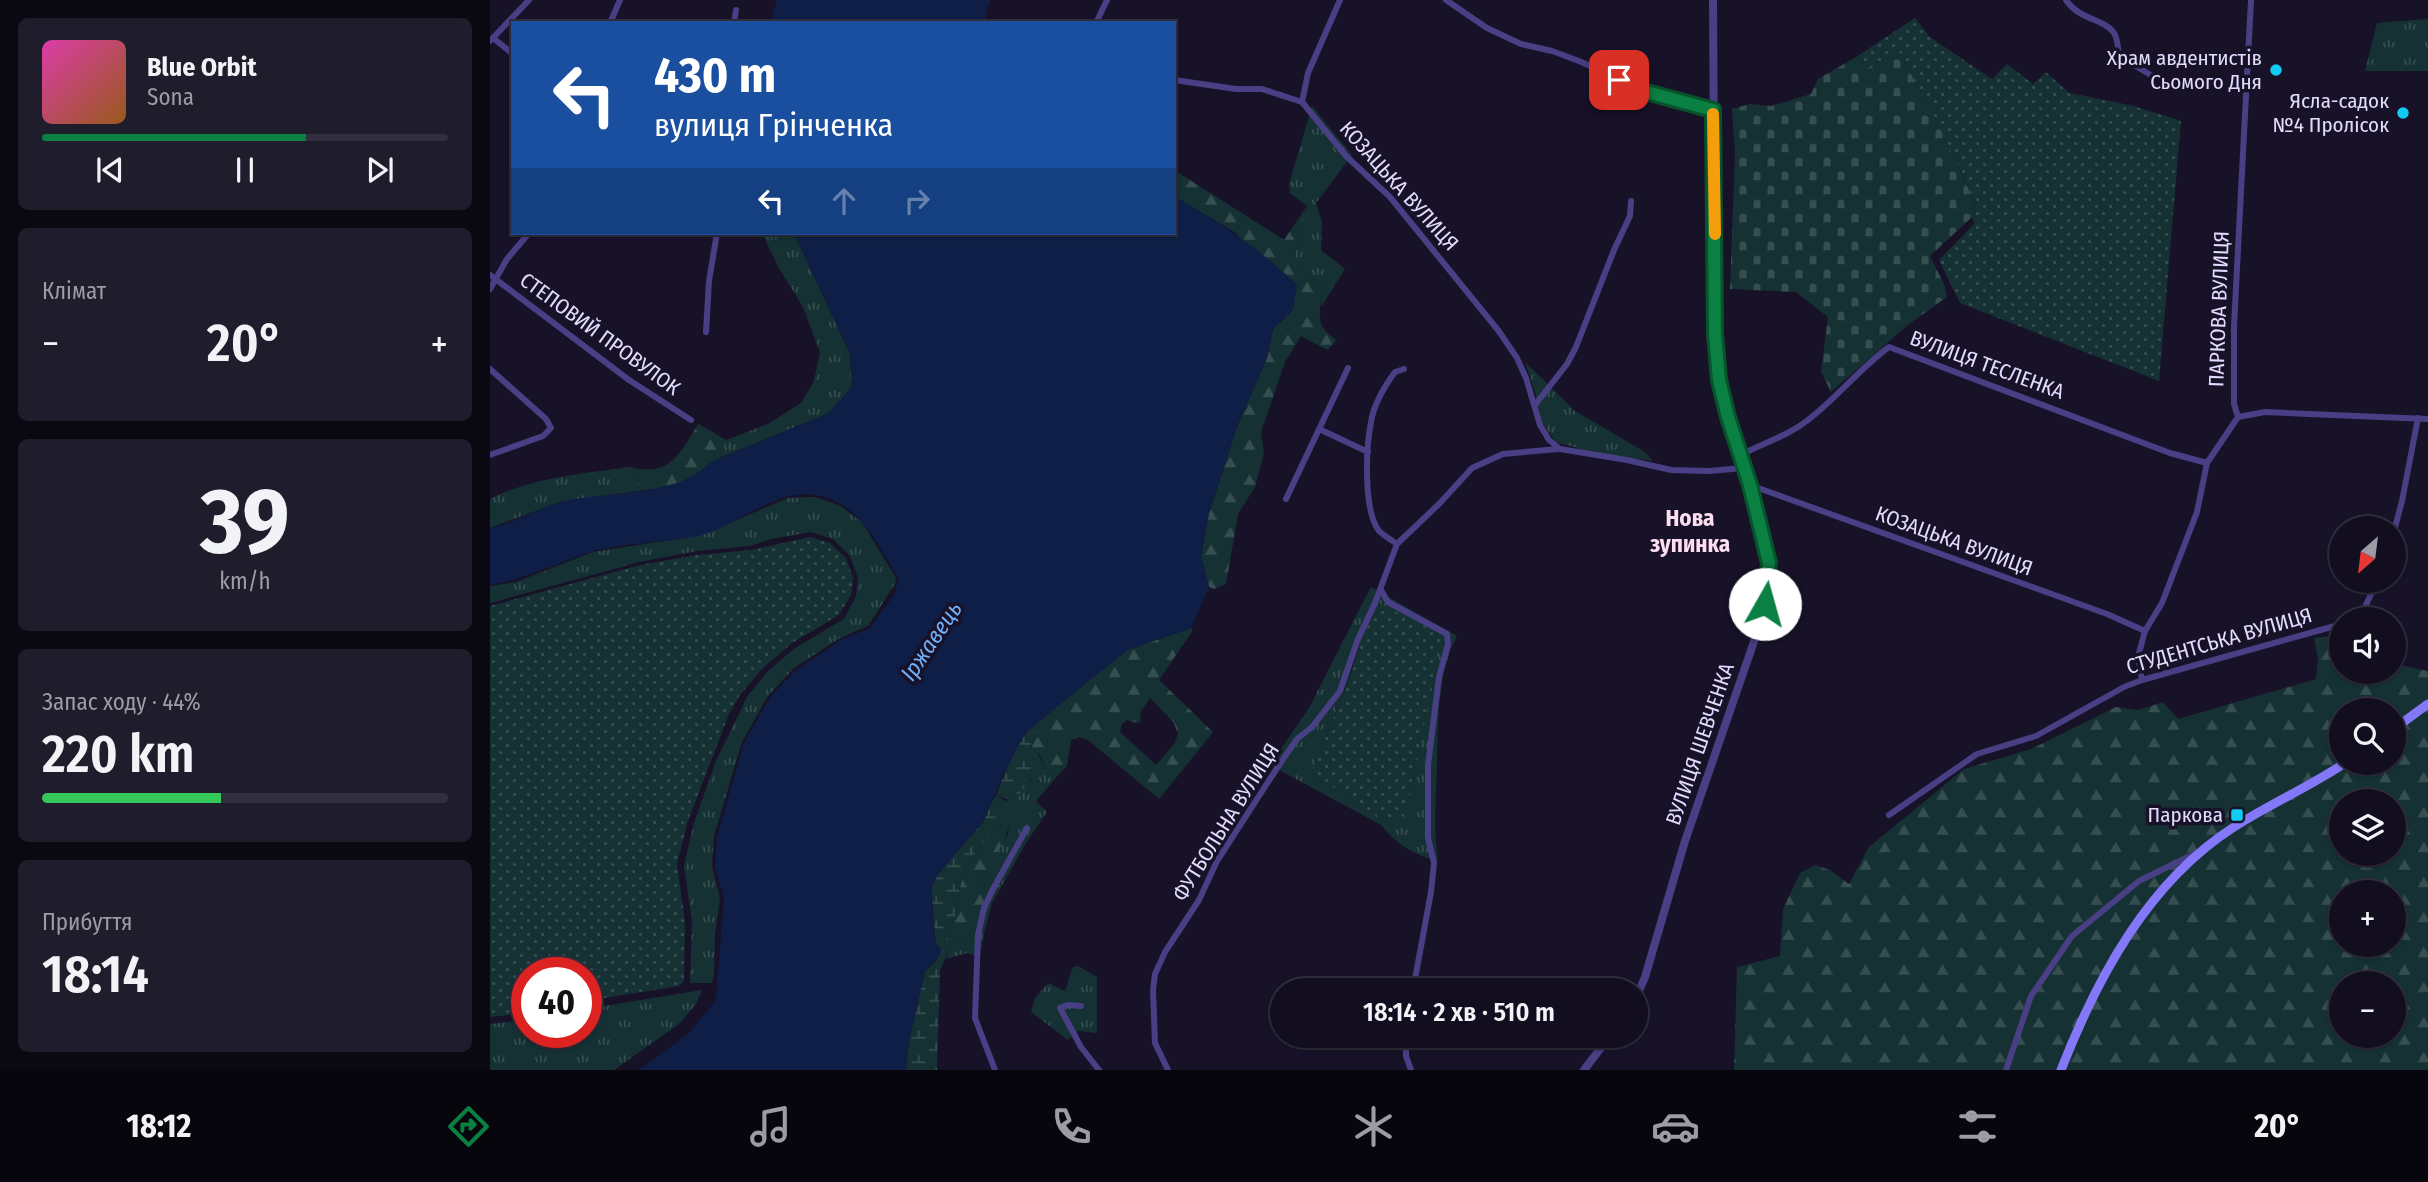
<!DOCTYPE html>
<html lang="uk">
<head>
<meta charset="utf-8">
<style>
	:root { --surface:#120e1f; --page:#1f1c2c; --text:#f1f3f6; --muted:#9c9ca4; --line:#312e3d; --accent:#0b8043 }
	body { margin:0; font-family:"Fira Sans Condensed",sans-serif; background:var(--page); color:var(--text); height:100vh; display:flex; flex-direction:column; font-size:26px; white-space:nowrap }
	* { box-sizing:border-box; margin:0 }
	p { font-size:23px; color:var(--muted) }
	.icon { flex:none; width:38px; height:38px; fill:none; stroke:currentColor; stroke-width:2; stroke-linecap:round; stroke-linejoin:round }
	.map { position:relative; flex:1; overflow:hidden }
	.sheet { display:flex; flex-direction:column; gap:18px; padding:18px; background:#0a0811; width:490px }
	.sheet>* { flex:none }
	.banner { position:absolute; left:21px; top:21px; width:665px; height:214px; border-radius:0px; box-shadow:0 2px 5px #0004,0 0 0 2px var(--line); background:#1a4fa0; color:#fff; overflow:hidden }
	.needle { width:46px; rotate:208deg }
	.tools { position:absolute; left:1839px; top:516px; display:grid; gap:14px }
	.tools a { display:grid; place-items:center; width:77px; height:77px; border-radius:50%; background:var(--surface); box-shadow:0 2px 5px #0004,0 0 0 2px var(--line); font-size:35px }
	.speed { position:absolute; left:21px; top:957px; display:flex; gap:14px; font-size:35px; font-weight:700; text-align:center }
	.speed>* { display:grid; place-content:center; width:91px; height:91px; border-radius:50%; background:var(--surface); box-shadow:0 2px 5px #0004,0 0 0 2px var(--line); line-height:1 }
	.speed .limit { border:10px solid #d22; background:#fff; color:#111 }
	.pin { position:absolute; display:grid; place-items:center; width:60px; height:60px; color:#fff; margin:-30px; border-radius:14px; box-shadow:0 4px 10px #0006 }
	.me { position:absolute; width:77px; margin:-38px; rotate:7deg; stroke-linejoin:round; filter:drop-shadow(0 0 5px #0008) }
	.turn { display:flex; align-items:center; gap:24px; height:147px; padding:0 28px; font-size:32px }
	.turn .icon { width:91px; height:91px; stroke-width:2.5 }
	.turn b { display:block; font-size:49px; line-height:60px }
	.lanes { display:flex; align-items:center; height:66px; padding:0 28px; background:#0003; justify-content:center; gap:35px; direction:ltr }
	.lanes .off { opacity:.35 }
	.big { font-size:52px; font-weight:600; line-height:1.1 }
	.sheet .card { flex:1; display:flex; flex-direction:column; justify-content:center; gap:10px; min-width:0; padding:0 24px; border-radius:10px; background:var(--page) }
	.sheet .dial { align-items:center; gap:0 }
	.dial b { font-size:91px; line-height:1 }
	.song { display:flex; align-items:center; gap:21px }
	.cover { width:84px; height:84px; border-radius:10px; background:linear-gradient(135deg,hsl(320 70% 55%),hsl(30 70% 35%)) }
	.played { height:7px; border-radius:4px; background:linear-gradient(90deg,var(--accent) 65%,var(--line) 65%) }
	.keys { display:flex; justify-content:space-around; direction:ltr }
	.heat { display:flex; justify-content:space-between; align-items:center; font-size:38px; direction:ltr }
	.charge { height:10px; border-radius:5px; background:linear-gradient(90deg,#34c759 44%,var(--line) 0) }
	.trip { position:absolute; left:780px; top:978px; width:378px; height:70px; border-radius:35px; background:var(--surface); box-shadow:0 2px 5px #0004,0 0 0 2px var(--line); font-weight:600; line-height:70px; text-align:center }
	.dock { display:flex; height:112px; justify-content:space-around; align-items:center; background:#07060c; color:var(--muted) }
	.dock .icon { width:49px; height:49px }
	.dock .on { color:var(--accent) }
	.dock b { font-size:32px; color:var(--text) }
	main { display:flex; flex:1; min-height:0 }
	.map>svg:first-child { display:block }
	.grass { fill:url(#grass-tufts); fill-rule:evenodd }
	.forest { fill:url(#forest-firs); fill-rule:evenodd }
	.wetland { fill:url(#wetland-marsh) }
	.cemetery { fill:url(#cemetery-stones) }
	.garden { fill:url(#garden-dots) }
	.water { fill:#0e1e46 }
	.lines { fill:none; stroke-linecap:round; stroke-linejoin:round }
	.minor { stroke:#483f85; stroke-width:6 }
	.tertiary { stroke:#483f85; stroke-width:8 }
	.secondary { stroke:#8578f8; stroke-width:9 }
	.route-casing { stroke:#07532c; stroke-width:18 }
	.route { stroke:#0b8043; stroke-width:12 }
	.slow { stroke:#f59e0b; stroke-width:12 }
	.poi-dot { fill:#12cbf3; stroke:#181229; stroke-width:2.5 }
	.labels { text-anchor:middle; stroke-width:7; stroke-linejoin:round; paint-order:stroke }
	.poi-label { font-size:21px; fill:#e2dbfd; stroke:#181229; text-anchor:end }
	.street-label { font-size:21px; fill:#e2dbfd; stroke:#181229 }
	.neighbourhood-label { font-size:23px; font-weight:bold; fill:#fdddef; stroke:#181229 }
	.water-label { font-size:23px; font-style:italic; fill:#6faef8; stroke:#181229 }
</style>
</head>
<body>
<main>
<section class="sheet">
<div class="card">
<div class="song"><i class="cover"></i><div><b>Blue Orbit</b><p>Sona</p></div></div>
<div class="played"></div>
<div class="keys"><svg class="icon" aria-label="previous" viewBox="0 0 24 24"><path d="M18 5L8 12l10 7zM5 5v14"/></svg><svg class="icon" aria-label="pause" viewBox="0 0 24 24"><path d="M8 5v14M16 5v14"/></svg><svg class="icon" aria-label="next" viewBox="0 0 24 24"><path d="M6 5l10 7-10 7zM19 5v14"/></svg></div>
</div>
<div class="card"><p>Клімат</p>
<div class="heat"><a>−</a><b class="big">20°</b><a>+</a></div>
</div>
<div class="card dial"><b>39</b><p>km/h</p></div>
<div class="card"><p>Запас ходу · 44%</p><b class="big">220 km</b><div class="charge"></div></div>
<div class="card"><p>Прибуття</p><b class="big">18:14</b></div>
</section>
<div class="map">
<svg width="1938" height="1070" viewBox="0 0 1938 1070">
	<defs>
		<pattern id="grass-tufts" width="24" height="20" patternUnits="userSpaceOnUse" patternTransform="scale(1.75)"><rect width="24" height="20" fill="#153133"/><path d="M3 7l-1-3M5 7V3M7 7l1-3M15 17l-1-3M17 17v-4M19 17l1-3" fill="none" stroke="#374e51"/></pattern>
		<pattern id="forest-firs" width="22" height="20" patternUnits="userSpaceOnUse" patternTransform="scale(1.75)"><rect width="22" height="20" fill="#153133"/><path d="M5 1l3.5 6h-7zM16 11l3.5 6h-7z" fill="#374e51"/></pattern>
		<pattern id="wetland-marsh" width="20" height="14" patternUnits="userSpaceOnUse" patternTransform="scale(1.75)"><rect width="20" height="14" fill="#153133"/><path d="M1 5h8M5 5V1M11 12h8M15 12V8" fill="none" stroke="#374e51"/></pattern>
		<pattern id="cemetery-stones" width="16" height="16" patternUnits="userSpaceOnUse" patternTransform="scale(1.75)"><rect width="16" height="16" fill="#153133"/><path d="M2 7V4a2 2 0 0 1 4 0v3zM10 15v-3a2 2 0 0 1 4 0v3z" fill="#374e51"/></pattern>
		<pattern id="garden-dots" width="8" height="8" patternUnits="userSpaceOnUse" patternTransform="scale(1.75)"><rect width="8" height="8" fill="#153133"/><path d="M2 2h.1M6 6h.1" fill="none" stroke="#374e51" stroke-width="1.8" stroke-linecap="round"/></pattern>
	</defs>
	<rect width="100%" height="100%" fill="#181229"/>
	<g class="grass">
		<polygon points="1938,19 1938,71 1875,71 1887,23"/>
		<polygon points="822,106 862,155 826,203 832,222 831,250 855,269 831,307 833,287 805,260 806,247 817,206 800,193 799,184"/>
		<polygon points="272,233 304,233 360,354 362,387 339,413 232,457 219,430 236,440 278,424 311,403 324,381 330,352 313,307 289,268"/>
		<polygon points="1035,362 1085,411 1155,452 1163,461 1101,452 1066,442 1051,421 1045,392"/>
		<path d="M 139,467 L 149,469 L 148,491 L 70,502 L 0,528 L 0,499 C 44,477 91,474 139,467 Z"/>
		<polygon points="325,497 349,505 372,522 406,578 405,584 378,626 350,638 304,668 278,696 252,742 224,836 222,866 230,898 225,934 224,973 222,983 200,983 202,922 194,865 204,823 226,761 257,697 278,671 305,648 354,619 366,596 368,578 360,556 343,539 321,532 281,539 260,546 207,551 149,562 0,603 0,586 26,582 103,552 211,535 298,498"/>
		<path d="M 881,587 L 967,636 C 947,674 948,722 947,764 C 946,797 943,828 948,861 C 924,855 906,844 891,825 L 780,765 L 819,708 ZM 952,635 L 919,799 L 891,819 L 849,790 L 824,779 L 822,771 L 858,680 L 869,644 Z"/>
		<polygon points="547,752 555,768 569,774 546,801 557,812 536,843 502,903 491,885 500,862 518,834 519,814 503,799 506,796 516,801 528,797 535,785 542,779 542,760"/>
		<polygon points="484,932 494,934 490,957 477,953 456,959 459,949"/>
		<polygon points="588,966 607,977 607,1033 588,1031 578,1040 541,1012 545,998 558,983 575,991 583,967"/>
		<polygon points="212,990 206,1004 189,1024 124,1070 0,1070 0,1024 37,1020 37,1032 96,1032 96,1009"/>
	</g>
	<g class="forest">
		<path d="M 684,170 L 794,240 L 817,206 L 806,247 L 805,260 L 833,287 C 830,312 823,326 847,340 L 837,350 L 811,336 L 795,362 L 771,432 L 774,454 L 765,487 L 748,514 L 736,584 L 724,589 L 719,587 L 711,556 L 719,513 L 748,424 L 777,358 L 783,329 L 803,310 L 746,233 L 684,196 Z"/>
		<path d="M 208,424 L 219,430 L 232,457 C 221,462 217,468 209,474 C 192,486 167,488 148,491 L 149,469 C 183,474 193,448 208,424 Z"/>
		<path d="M 701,628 L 703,630 L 669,680 L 723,732 L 669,799 L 598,740 L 589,737 L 581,740 L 577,766 L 569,774 L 555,768 L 550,755 L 541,747 L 546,733 L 543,724 L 637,650 ZM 660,698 L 684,723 L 688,734 L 684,744 L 666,765 L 630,732 L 632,724 L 637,720 L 647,723 L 651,721 L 650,713 Z"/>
		<path d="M 1851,635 L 1852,672 L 1904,672 L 1904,664 L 1938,671 L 1938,1070 L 1244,1070 L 1247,967 L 1290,956 L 1293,909 L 1310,873 L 1325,865 L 1340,870 L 1359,884 L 1379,847 L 1474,769 L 1541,749 L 1626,707 L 1649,710 L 1673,702 L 1688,719 L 1826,679 L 1828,658 L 1824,638 ZM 1852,710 L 1904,710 L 1904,763 L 1852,763 ZM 1852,802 L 1904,802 L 1904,854 L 1852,854 ZM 1852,892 L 1904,892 L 1904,945 L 1852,945 ZM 1852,984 L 1904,984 L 1904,1036 L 1852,1036 Z"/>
		<path d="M 519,821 C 518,844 498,862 491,885 L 502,903 L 494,934 L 484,932 L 459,949 C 450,934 462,928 466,913 C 469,903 468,891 472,880 C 479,859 498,829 519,821 Z"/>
	</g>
	<g class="wetland">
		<path d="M 543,724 L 546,733 L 541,747 L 547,752 L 542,760 L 544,775 L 524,801 L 506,796 C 514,773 527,742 543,724 Z"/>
		<path d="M 503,799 L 519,814 L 519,821 C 498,829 479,859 472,880 C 468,891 469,903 466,913 C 462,928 450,934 459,949 L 450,970 L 447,1070 L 416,1070 L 419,1041 L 435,971 L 447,960 L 441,888 L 448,874 L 493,822 Z"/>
	</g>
	<polygon class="cemetery" points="1410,53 1450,128 1486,205 1486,210 1482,217 1440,256 1454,284 1457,297 1419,324 1341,392 1331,372 1338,317 1306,292 1240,289 1245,153 1242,109 1260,104 1281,106 1321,94 1328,79 1366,57 1377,68"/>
	<g class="garden">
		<polygon points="1425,18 1440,37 1502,79 1517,64 1543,84 1556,72 1579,93 1644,106 1691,121 1669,381 1470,303 1449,260 1484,224 1482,217 1486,210 1486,204 1450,128 1410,53 1377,68 1366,57"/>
		<polygon points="320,537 340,543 356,558 363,578 361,595 349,615 302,643 273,668 250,695 239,714 198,821 187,864 195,922 194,981 189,986 96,1001 96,973 37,973 37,1013 0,1017 0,606 150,565 207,555 261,550"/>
		<path d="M 889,603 L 953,635 L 919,799 L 913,819 L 891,819 L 849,790 L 824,779 L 822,771 C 834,740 847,710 859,679 C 868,653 873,626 889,603 Z"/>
	</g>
	<g class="water">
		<polygon points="287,0 500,0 496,12 496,23 280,23"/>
		<path d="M 684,196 C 730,223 769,248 807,285 L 803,310 L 783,329 L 777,358 L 748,424 L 719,513 L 711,556 L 719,587 L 701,628 L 637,650 L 535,733 L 512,777 L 493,822 L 448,874 L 441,888 L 445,941 L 452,952 L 435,971 L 419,1041 L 416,1070 L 149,1070 L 199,1033 L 226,1000 L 234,898 L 225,867 L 227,837 L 254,743 L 280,697 L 306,670 L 351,640 L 380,628 L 404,595 L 409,579 C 387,545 371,503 326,495 C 285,488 249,525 212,535 C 176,544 137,541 101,552 C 67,563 36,579 0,585 L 0,528 C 25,524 47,508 71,502 C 120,490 184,499 221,462 L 339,413 L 362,387 L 360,354 L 304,233 L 684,233 Z"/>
	</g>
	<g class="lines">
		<g class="minor">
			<polyline points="956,0 997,28 1031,44 1062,51 1089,61 1154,91 1223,110"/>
			<path d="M 1576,0 C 1589,20 1615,19 1624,33 C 1628,39 1628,49 1629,56 L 1664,77"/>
			<polyline points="120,23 130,0"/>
			<polyline points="244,23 246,10"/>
			<polyline points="606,23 617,0"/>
			<polyline points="3,38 23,54"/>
			<polyline points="0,41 39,0"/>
			<polyline points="684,80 746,89 772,89 812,102 857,157 900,197 1008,330 1027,358 1036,378 1050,425 1059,440 1070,449 1137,460 1181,470 1219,471 1254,468"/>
			<polyline points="812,102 818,73 850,0"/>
			<polyline points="0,275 139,380 201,420"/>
			<polyline points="0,289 17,259 39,233"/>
			<polyline points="216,332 219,281 227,233"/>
			<polyline points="0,369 56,419 61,428 53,436 0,455"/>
			<polyline points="1045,405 1077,364 1086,347 1124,250 1140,216 1141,201"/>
			<polyline points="1748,417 1744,404 1744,326 1761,0"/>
			<polyline points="1748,417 1775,412 1938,419"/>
			<polyline points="829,429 878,452"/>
			<path d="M 1251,455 C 1273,443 1298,436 1318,420 C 1347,398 1370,368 1399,347 L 1680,453 L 1717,463"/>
			<polyline points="1260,485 1617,614 1655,631"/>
			<polyline points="796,499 858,368"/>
			<polyline points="1904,531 1912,501 1928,418"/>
			<polyline points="907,544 950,503 982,468 1013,454 1068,449"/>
			<polyline points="891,590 898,602 957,634 958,644 949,677 938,765 938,838 944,863 941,892 923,990"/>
			<polyline points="1867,620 1870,618 1887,581"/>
			<polyline points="1652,680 1648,657 1655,631 1672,603 1707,512 1717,463 1748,417"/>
			<polyline points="1399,815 1487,754 1546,736 1634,687 1652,680 1852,624"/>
			<polyline points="591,1006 578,1005 570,1008 591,1047 609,1070"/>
			<polyline points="916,1036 916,1056 921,1070"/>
			<polyline points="505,1070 485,1018 488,935 494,908 503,889 537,828"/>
			<path d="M 678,1070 L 665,1043 L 663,990 L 665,974 L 675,952 L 709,900 L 727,861 L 789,765 L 807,739 L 822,727 L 850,691 L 868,639 L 885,603 L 907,544 C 902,540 894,536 889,531 C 873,510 876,447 881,422 C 884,403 894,387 905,372 L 914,369"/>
			<polyline points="1516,1070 1541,996 1582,936 1649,881 1704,854"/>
		</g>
		<g class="tertiary">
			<polyline points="1146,998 1155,977 1195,841 1268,630 1280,574 1279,563 1270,522 1229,380 1225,335 1223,0"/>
			<polyline points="1094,1070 1120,1036"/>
		</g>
		<g class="secondary">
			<polyline points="1904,729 1938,704"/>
			<path d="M 1571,1070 C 1607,978 1658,882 1744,827 C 1780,804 1819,787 1855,763"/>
		</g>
	</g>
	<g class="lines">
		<defs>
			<polyline id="route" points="1129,80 1153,91 1223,110 1225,334 1229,380 1238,417 1260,485 1279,563 1275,604"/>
		</defs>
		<use href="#route" class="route-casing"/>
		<use href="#route" class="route"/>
		<polyline class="slow" points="1223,114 1225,234"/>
	</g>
	<g class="poi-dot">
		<circle cx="1786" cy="70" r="7"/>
		<circle cx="1913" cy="113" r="7"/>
		<rect x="1740" y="808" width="14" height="14" rx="3.5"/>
	</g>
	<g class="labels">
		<g class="poi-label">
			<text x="1772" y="65">Храм авдентистів<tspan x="1772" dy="24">Сьомого Дня</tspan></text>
			<text x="1899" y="108">Ясла-садок<tspan x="1899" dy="24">№4 Пролісок</tspan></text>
			<text x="1733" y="822">Паркова</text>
		</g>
		<g class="street-label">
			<text transform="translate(909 186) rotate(48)" y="7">КОЗАЦЬКА ВУЛИЦЯ</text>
			<text transform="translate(1729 309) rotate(-88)" y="7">ПАРКОВА ВУЛИЦЯ</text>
			<text transform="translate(110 334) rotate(36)" y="7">СТЕПОВИЙ ПРОВУЛОК</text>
			<text transform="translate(1497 365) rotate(20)" y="7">ВУЛИЦЯ ТЕСЛЕНКА</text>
			<text transform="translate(1464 541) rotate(20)" y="7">КОЗАЦЬКА ВУЛИЦЯ</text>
			<text transform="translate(1729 641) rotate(-16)" y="7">СТУДЕНТСЬКА ВУЛИЦЯ</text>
			<text transform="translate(1210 744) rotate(-71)" y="7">ВУЛИЦЯ ШЕВЧЕНКА</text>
			<text transform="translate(736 822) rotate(-58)" y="7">ФУТБОЛЬНА ВУЛИЦЯ</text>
		</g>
		<g class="neighbourhood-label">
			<text x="1200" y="526">Нова<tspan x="1200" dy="26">зупинка</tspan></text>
		</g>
		<g class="water-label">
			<text transform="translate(441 641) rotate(-56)" y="8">Іржавець</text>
		</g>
	</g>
</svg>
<div class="tools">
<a><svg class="needle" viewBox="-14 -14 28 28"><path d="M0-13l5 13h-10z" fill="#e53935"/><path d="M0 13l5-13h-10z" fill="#9c9ca4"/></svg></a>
<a><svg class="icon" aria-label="sound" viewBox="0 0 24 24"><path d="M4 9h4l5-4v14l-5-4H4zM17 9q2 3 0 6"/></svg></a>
<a><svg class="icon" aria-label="search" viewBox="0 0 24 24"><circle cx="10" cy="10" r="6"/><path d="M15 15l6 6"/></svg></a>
<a><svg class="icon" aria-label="layers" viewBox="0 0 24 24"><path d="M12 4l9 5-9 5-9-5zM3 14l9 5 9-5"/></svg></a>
<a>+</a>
<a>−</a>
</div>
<div class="speed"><div class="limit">40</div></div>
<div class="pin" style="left:1129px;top:80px;background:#d93025"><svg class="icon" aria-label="arrive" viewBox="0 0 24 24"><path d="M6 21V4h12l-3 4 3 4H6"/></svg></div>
<svg class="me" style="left:1275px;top:604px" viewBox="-20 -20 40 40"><circle r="19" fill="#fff"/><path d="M0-13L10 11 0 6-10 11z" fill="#0b8043"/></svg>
<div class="trip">18:14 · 2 хв · 510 m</div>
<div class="banner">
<div class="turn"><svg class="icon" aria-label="left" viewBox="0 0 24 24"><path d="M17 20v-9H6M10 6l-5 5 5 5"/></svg><div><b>430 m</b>вулиця Грінченка</div></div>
<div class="lanes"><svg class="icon" aria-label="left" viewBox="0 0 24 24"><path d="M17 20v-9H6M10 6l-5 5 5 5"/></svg><svg class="icon off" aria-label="ahead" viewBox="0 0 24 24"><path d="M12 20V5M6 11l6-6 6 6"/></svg><svg class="icon off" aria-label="right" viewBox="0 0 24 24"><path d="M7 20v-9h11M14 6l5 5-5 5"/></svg></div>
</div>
</div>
</main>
<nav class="dock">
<b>18:12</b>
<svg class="icon on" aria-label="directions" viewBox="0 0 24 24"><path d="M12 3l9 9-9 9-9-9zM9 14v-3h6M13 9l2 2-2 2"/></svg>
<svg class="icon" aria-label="music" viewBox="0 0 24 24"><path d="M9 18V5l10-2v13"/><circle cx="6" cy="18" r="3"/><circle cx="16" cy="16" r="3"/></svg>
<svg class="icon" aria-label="phone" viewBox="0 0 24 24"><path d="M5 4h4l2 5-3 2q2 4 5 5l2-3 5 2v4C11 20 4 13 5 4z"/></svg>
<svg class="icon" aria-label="climate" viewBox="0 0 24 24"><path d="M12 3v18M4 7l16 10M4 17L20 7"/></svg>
<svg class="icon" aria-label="car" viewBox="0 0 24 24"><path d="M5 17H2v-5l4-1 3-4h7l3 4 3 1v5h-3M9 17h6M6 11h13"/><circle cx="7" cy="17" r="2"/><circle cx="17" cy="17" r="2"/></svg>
<svg class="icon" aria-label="filters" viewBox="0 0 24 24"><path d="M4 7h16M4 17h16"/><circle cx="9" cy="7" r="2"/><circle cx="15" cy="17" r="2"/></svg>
<b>20°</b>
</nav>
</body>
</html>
